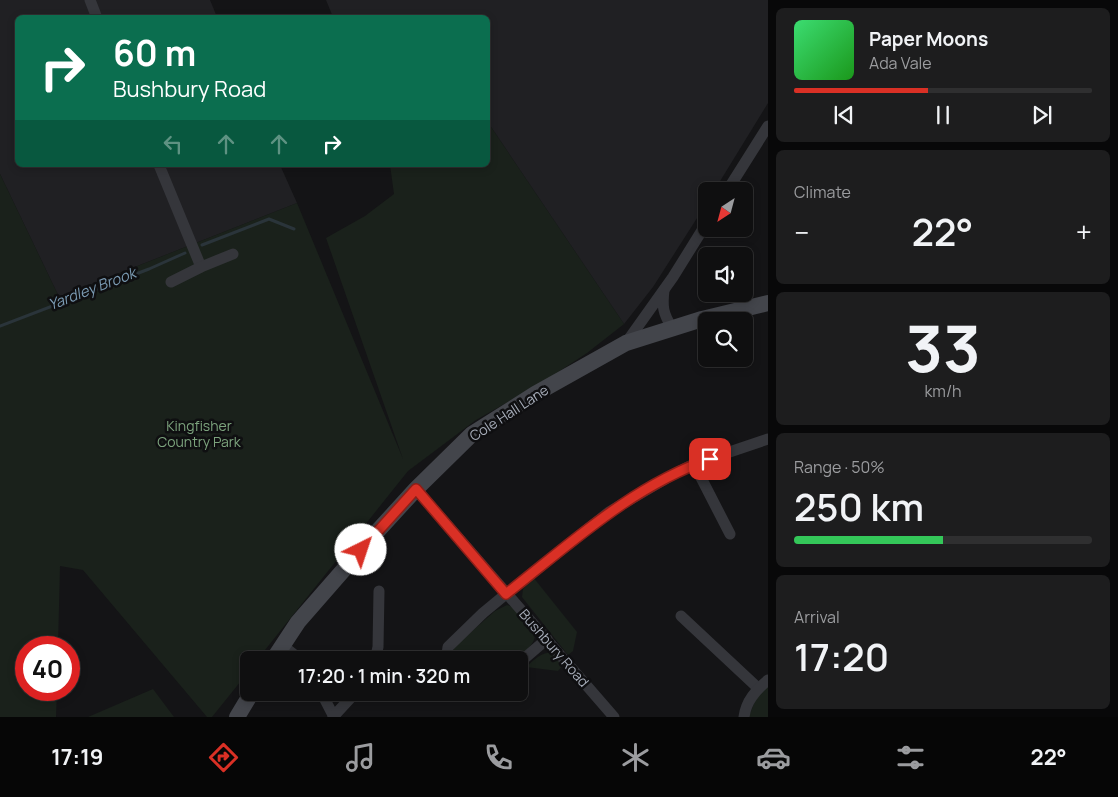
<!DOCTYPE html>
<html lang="en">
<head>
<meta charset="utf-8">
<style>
	:root { --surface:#0f0f10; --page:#1d1d1e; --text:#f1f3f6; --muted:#9b9c9f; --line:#2f2f30; --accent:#d93025 }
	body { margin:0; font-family:Manrope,sans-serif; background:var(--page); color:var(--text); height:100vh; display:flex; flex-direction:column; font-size:19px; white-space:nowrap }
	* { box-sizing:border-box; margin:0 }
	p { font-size:16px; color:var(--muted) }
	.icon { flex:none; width:28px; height:28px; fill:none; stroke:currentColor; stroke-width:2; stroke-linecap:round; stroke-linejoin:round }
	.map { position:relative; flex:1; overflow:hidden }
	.side { display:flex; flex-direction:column; gap:8px; padding:8px; background:#080809; width:350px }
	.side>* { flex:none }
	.guide { position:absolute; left:15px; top:15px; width:475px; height:152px; border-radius:8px; box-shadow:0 2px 8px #0003,0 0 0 1px var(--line); background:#0b6e4f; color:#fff; overflow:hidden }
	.needle { width:32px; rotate:216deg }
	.buttons { position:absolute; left:698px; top:182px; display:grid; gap:10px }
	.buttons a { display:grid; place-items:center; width:55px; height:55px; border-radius:8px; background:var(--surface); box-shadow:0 2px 8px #0003,0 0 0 1px var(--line); font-size:25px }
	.speed { position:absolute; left:15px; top:636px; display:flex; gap:10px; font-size:25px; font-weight:700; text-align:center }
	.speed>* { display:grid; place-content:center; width:65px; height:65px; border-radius:50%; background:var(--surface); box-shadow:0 2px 8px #0003,0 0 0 1px var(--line); line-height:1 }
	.speed .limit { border:8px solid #d22; background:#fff; color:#111 }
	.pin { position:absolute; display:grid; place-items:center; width:42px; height:42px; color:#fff; margin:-21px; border-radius:10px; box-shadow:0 2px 8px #0006 }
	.me { position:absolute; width:55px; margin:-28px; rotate:41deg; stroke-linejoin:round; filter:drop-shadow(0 0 4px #0008) }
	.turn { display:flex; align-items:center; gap:18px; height:105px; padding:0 15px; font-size:22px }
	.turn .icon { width:65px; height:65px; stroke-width:2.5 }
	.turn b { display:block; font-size:35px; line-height:42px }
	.lanes { display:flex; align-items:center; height:48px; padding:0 15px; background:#0003; justify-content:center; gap:25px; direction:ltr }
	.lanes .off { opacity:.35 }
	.big { font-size:38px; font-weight:600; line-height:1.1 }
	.side .tile { flex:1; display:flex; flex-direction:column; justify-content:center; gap:8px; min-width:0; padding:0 18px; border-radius:8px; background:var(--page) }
	.side .dial { align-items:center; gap:0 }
	.dial b { font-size:65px; line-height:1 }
	.song { display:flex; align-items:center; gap:15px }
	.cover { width:60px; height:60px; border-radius:8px; background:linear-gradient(135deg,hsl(140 70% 55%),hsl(120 70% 35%)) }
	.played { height:5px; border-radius:2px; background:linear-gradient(90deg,var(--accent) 45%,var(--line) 45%) }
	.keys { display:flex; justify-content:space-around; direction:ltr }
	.heat { display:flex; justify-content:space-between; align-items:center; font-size:28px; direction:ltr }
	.charge { height:8px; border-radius:4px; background:linear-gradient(90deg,#34c759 50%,var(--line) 0) }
	.trip { position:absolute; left:240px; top:651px; width:288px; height:50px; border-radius:8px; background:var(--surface); box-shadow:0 2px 8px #0003,0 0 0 1px var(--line); font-weight:600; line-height:50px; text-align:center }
	.menu { display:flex; height:80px; justify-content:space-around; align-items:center; background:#060606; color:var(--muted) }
	.menu .icon { width:35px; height:35px }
	.menu .current { color:var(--accent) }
	.menu b { font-size:22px; color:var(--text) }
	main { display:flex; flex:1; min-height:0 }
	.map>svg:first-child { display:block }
	.built { fill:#202023 }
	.green { fill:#1a211b }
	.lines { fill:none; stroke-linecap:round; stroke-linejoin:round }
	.stream { stroke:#2a343a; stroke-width:3 }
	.street { stroke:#35363b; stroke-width:11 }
	.secondary { stroke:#43454b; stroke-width:16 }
	.route-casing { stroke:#8d1f18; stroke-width:12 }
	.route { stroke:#d93025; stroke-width:9 }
	.labels { text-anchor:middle; stroke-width:5; stroke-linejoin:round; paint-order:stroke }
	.street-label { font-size:14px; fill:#a5abb7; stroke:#0f0f11 }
	.park-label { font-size:14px; fill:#7ca37d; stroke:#0f0f11 }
	.water-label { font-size:15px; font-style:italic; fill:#7b9bb3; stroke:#0f0f11 }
</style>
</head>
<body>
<main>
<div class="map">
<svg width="768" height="717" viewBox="0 0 768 717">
	<rect width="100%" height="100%" fill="#141416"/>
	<g class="built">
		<polygon points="0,0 210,0 217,17 18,18 18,165 280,165 297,203 59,297 0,174"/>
		<polygon points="326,0 768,0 768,103 714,191 706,191 706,204 653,287 624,324 489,124 488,124 488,18 333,17"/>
	</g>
	<g class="green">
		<polygon points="488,124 489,124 624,324 587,353 543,382 476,420 408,471 257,660 249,660 249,671 212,717 207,717 83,570 60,566 58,647 26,648 26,690 57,690 56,717 0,717 0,174 59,297 297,203 403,459 326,238 365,216 394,194 390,165 488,165"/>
		<polygon points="533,577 577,632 573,651 568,655 522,597 523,589"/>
		<path d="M 507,605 L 513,607 L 535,633 C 536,645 523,653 514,660 L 458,660 L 453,652 L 454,647 L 495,611 Z"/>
		<path d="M 552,652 L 563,665 L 558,671 L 526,667 C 534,660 540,653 552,652 Z"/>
		<path d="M 768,686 L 768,717 L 749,717 C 753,705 757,694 768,686 Z"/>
		<polygon points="153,689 174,717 88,717"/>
	</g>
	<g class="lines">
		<g class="stream">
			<polyline points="202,245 269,219 294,229"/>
			<polyline points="0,326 149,269 185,253"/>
		</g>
		<g class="street">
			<polyline points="90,0 97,18"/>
			<polyline points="159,165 201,267"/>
			<polyline points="727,191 768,126"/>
			<polyline points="171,282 201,267 233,254"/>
			<path d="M 664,290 C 662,307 663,313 672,328"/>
			<polyline points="626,343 673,277 706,224"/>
			<polyline points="694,464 730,534"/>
			<polyline points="416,489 614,717"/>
			<polyline points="681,616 758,688"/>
			<polyline points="282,645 301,660"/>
			<polyline points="375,660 378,647 379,591"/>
			<polyline points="451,660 447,654 448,647 483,613 506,594 609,512 672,475 694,464 768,439"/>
			<polyline points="519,663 547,639"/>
			<polyline points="321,692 334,717"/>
			<polyline points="333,717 356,692"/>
			<path d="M 744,717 C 746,701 756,690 768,680"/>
		</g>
		<g class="secondary">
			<polyline points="273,660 298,622 374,535 416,489 472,434 535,394 626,343 702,319 768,303"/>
			<polyline points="237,717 252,692"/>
		</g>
	</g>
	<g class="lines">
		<defs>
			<path id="route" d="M 361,550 L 416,489 L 506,594 C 570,544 632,486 710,459"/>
		</defs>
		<use href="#route" class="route-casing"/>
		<use href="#route" class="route"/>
	</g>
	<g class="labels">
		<g class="street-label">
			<text transform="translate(509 413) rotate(-33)" y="5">Cole Hall Lane</text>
			<text transform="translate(554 648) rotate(49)" y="5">Bushbury Road</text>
		</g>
		<g class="park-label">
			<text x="199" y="431">Kingfisher<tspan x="199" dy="16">Country Park</tspan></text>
		</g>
		<g class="water-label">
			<text transform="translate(92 289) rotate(-21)" y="5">Yardley Brook</text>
		</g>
	</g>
</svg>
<div class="buttons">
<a><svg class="needle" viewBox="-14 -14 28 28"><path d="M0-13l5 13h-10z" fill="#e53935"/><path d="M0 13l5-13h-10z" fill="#9b9c9f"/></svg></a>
<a><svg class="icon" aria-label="sound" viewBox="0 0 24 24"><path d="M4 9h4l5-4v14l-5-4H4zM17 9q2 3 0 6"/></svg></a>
<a><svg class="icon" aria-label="search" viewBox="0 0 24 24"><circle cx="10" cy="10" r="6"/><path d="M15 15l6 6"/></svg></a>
</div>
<div class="speed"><div class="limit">40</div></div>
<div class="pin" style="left:710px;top:459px;background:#d93025"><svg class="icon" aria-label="arrive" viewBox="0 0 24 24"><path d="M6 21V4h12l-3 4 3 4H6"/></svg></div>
<svg class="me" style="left:361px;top:550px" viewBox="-20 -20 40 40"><circle r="19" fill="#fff"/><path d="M0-13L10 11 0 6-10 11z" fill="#d93025"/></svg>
<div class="trip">17:20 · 1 min · 320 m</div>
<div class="guide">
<div class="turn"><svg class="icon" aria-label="right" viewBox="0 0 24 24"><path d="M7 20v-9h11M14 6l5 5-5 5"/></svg><div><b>60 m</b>Bushbury Road</div></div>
<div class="lanes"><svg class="icon off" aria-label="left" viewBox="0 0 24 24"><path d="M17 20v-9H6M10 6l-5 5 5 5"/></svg><svg class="icon off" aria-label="ahead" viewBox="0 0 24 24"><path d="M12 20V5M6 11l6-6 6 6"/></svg><svg class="icon off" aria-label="ahead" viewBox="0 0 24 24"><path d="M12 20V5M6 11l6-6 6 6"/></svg><svg class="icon" aria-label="right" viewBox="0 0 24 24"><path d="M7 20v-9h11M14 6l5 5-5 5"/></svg></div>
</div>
</div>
<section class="side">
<div class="tile">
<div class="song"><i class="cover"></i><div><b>Paper Moons</b><p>Ada Vale</p></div></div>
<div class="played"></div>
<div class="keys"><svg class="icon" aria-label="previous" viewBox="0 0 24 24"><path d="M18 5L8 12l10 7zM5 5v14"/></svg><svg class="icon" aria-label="pause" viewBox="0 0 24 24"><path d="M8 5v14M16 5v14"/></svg><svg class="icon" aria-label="next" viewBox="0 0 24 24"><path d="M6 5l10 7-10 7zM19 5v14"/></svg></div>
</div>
<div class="tile"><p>Climate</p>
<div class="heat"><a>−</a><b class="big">22°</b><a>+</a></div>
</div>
<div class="tile dial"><b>33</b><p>km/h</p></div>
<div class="tile"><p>Range · 50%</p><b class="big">250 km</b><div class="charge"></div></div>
<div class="tile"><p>Arrival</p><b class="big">17:20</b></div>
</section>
</main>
<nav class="menu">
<b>17:19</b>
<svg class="icon current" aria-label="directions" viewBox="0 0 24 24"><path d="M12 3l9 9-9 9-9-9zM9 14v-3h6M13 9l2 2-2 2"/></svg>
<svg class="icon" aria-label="music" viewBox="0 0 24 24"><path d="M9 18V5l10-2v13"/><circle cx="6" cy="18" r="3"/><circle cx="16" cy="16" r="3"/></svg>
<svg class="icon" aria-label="phone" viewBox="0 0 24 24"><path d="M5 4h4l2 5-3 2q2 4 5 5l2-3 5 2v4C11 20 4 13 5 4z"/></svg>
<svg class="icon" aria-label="climate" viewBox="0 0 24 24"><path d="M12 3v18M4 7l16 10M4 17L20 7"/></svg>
<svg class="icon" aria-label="car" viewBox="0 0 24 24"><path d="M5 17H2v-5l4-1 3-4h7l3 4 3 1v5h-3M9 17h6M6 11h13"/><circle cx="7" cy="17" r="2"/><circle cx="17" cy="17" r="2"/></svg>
<svg class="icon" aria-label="filters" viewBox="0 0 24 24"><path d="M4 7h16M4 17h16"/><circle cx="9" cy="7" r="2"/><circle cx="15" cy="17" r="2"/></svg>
<b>22°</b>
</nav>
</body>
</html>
